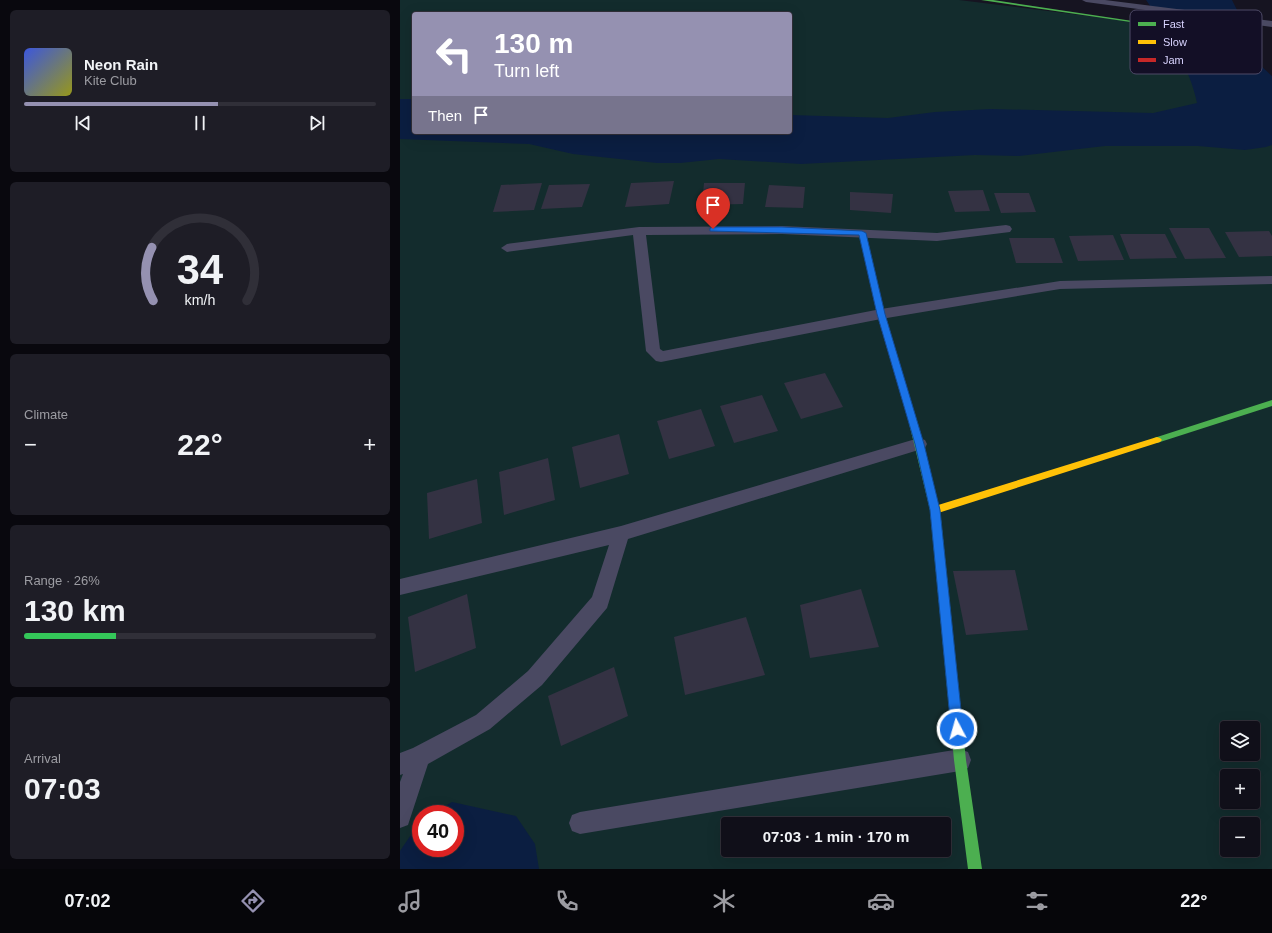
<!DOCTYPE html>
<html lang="en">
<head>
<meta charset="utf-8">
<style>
	:root { --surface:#100f19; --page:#1e1d26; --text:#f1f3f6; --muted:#9c9ca2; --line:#302f38; --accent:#9591b1 }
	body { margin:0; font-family:Helvetica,sans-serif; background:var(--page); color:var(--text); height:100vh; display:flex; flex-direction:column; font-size:15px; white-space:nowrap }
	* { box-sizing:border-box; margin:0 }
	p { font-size:13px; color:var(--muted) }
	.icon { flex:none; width:22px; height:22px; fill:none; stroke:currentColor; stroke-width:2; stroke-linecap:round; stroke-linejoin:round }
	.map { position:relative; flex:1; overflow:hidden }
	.sheet { display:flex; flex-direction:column; gap:10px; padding:10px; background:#09080e; width:400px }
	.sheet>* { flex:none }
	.hud { position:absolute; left:12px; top:12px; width:380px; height:122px; border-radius:4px; box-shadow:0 4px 16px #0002,0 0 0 1px var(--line); background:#9591b1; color:#fff; overflow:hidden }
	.fabs { position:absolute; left:820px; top:721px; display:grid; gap:8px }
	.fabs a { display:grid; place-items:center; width:40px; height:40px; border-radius:4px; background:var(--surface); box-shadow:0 4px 16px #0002,0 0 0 1px var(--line); font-size:20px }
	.speed { position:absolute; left:12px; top:805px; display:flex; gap:8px; font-size:20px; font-weight:700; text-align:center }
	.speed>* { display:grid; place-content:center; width:52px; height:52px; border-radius:50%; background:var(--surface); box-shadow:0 4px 16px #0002,0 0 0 1px var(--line); line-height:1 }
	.speed .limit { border:6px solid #d22; background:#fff; color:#111 }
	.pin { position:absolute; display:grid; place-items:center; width:34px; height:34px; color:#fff; margin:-41px -17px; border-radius:50% 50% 50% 0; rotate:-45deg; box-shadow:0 0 4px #0007 }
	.pin .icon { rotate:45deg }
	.me { position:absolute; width:44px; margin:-22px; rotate:354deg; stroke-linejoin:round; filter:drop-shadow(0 0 3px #0008) }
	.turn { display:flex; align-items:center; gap:14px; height:84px; padding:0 16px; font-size:18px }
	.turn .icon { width:52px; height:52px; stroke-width:2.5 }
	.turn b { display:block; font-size:28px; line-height:34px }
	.then { display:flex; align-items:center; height:38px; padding:0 16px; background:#0003; gap:8px; font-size:15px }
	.big { font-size:30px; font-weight:700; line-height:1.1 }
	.sheet .card { flex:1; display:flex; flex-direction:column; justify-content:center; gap:6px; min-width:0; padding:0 14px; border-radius:6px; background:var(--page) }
	.sheet .dial { align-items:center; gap:0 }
	.dial svg { height:104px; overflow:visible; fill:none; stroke:var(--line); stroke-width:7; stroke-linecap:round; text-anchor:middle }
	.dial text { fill:var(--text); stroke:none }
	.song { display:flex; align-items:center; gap:12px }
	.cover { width:48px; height:48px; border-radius:6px; background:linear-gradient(135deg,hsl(230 70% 55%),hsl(60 70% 35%)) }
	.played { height:4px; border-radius:2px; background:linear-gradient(90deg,var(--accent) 55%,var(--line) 55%) }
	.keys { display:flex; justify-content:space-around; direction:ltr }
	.heat { display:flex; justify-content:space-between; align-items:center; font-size:22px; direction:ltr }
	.charge { height:6px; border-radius:3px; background:linear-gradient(90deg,#34c759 26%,var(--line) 0) }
	.trip { position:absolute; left:321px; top:817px; width:230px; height:40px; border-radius:4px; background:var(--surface); box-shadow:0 4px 16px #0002,0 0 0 1px var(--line); font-weight:700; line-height:40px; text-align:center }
	.tab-bar { display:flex; height:64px; justify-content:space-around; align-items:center; background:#06060a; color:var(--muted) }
	.tab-bar .icon { width:28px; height:28px }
	.tab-bar .selected { color:var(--accent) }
	.tab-bar b { font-size:18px; color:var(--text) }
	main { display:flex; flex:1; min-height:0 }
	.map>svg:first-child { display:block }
	.green { fill:#132c2d; fill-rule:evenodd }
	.water { fill:#0b1e41 }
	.building { fill:#343243 }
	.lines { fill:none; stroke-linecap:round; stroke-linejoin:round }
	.lane { fill:#4a4962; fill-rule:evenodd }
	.fast { fill:#4caf50; fill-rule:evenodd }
	.slow { fill:#ffc107; fill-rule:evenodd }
	.jam { fill:#c62828; fill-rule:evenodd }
	.route { fill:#1a73e8; stroke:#114b97 }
	.key { fill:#130f26; stroke:#4e4a67; stroke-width:1 }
	.key-label { font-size:11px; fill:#d9d4ff }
</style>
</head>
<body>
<main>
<section class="sheet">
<div class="card">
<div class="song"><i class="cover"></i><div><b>Neon Rain</b><p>Kite Club</p></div></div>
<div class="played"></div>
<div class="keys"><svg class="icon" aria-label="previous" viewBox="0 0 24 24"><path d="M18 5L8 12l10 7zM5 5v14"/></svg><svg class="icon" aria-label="pause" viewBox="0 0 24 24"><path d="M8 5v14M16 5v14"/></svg><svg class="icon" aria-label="next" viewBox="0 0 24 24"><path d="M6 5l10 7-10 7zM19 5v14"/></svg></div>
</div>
<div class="card dial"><svg viewBox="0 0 100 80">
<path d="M14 69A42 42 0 1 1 86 69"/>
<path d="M14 69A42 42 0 0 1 13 28" stroke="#9591b1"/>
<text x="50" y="56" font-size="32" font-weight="700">34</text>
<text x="50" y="72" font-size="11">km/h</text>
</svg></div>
<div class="card"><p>Climate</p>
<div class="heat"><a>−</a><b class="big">22°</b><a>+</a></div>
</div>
<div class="card"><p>Range · 26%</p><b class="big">130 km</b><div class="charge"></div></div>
<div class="card"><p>Arrival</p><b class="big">07:03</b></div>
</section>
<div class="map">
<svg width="872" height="869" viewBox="0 0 872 869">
	<rect width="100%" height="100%" fill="#161421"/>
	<path class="green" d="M 0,0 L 559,0 L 744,23 L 872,78 L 872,869 L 0,869 ZM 14,14 L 390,14 L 390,132 L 14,132 ZM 827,728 L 853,728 L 853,754 L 827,754 ZM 827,776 L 853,776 L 853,802 L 827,802 ZM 21,814 L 55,814 L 55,848 L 21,848 ZM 328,824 L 544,824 L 544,850 L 328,850 ZM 827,824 L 853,824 L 853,850 L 827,850 Z"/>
	<g class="water">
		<path d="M 746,0 L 832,0 L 847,30 L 841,31 C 840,49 859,64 872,76 L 872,145 L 866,147 L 845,150 L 798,146 L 705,146 L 619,156 L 575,155 L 401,164 L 319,159 L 280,163 L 257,163 L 173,154 L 129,144 L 0,139 L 0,99 L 14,99 L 14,132 L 390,132 L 390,115 L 488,118 L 535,112 L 591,109 L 753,113 L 797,103 C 791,70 765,27 746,0 Z"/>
		<polygon points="52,802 116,816 135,844 139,869 0,869 0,851 21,820 21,848 55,848 55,814 31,814"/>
	</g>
	<g class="building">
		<polygon points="274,181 269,204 225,207 231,183"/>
		<polygon points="142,183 134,210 93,212 101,185"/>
		<polygon points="304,183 345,183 343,204 302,205"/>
		<polygon points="190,184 182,207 141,209 149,185"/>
		<polygon points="369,185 405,187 403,208 365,207"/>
		<polygon points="583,190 590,211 555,212 548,191"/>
		<polygon points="450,192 493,194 491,213 450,210"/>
		<polygon points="594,193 629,193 636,212 601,213"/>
		<polygon points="769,228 809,228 826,258 785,259"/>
		<polygon points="869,231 872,236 872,256 839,257 825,232"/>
		<polygon points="720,234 765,234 777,258 730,259"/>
		<polygon points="713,235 724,260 678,261 669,236"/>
		<polygon points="609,238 654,238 663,263 616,263"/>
		<polygon points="425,373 443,407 401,419 384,383"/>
		<polygon points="362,395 378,431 334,443 320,406"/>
		<polygon points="301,409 315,446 269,459 257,421"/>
		<polygon points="219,434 229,474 180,488 172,447"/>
		<polygon points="148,458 155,500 104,515 99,472"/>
		<polygon points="77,479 82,523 29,539 27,493"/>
		<polygon points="615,570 628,630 566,635 553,571"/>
		<polygon points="461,589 479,647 410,658 400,605"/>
		<polygon points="67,594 76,648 15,672 8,617"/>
		<polygon points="346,617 365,675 285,695 274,637"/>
		<polygon points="214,667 228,716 161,746 148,696"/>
	</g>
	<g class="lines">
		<g class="lane">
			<polygon points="682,0 705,0 872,21 872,27 686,2"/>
			<polygon points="606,225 610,226 612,229 610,232 537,241 382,234 246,235 260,349 263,351 481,309 660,281 872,276 872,284 660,289 481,319 261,362 256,361 246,351 233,235 107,252 101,248 107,244 239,227 382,226 537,233"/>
			<polygon points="519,438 525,440 527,444 525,448 228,539 207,608 142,685 90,729 28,764 8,825 0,828 0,782 3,774 0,775 0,753 13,748 76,715 128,671 192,597 209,545 0,595 0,579 221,526"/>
			<polygon points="560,749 568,752 571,760 568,768 560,771 180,834 172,831 169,823 172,815 180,812"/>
		</g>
		<g class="fast">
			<polygon points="581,0 593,0 746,23 744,24"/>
			<polygon points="872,400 872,406 757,443 754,442 752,440 754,438"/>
			<polygon points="513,420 517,423 540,510 566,760 582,869 568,869 554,760 530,510 509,423"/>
		</g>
		<polygon class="slow" points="757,437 760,438 762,440 760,442 535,514 532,513 530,510 532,507 535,506"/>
		<polygon class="jam" points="462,231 465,233 485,314 517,423 513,426 509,423 477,314 459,233"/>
	</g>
	<polygon class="route" points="313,227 382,227 462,231 466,233 485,314 524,444 540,510 563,729 561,733 557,735 553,733 551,729 530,510 515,444 477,314 459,235 310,231 310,228"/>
	<rect x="730" y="10" width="132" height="64" rx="6" class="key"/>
	<rect x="738" y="22" width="18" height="4" fill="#4caf50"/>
	<rect x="738" y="40" width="18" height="4" fill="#ffc107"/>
	<rect x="738" y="58" width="18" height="4" fill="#c62828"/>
	<g class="key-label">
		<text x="763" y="28">Fast</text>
		<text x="763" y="46">Slow</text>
		<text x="763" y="64">Jam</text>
	</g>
</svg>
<div class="fabs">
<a><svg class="icon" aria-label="layers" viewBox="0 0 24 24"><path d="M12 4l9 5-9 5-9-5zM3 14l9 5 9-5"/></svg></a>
<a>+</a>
<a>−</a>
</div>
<div class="speed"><div class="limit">40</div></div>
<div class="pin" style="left:313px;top:229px;background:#d93025"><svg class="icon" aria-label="arrive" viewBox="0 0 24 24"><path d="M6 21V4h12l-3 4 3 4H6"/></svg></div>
<svg class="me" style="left:557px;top:729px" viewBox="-20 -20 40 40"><circle r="17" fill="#1a73e8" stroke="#fff" stroke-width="3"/><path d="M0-11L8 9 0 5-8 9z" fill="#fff"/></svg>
<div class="trip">07:03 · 1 min · 170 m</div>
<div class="hud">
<div class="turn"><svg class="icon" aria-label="left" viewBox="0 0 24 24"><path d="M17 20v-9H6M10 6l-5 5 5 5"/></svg><div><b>130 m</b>Turn left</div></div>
<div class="then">Then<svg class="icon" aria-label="arrive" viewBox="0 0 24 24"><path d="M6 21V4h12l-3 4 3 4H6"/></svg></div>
</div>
</div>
</main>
<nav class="tab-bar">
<b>07:02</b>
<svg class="icon selected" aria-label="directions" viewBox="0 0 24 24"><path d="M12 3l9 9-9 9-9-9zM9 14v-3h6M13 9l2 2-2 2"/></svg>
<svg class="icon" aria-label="music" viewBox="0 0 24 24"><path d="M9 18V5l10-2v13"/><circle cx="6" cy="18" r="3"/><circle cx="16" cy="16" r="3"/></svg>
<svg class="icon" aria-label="phone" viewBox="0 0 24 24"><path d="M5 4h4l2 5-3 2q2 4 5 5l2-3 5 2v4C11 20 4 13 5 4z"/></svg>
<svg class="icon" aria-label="climate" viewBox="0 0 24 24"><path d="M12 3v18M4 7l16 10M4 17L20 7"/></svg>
<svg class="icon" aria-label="car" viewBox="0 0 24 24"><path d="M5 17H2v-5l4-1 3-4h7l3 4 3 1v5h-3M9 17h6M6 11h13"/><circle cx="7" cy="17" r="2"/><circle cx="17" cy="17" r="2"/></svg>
<svg class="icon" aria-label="filters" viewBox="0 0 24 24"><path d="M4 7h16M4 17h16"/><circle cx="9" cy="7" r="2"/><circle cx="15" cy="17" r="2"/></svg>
<b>22°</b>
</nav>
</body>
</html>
